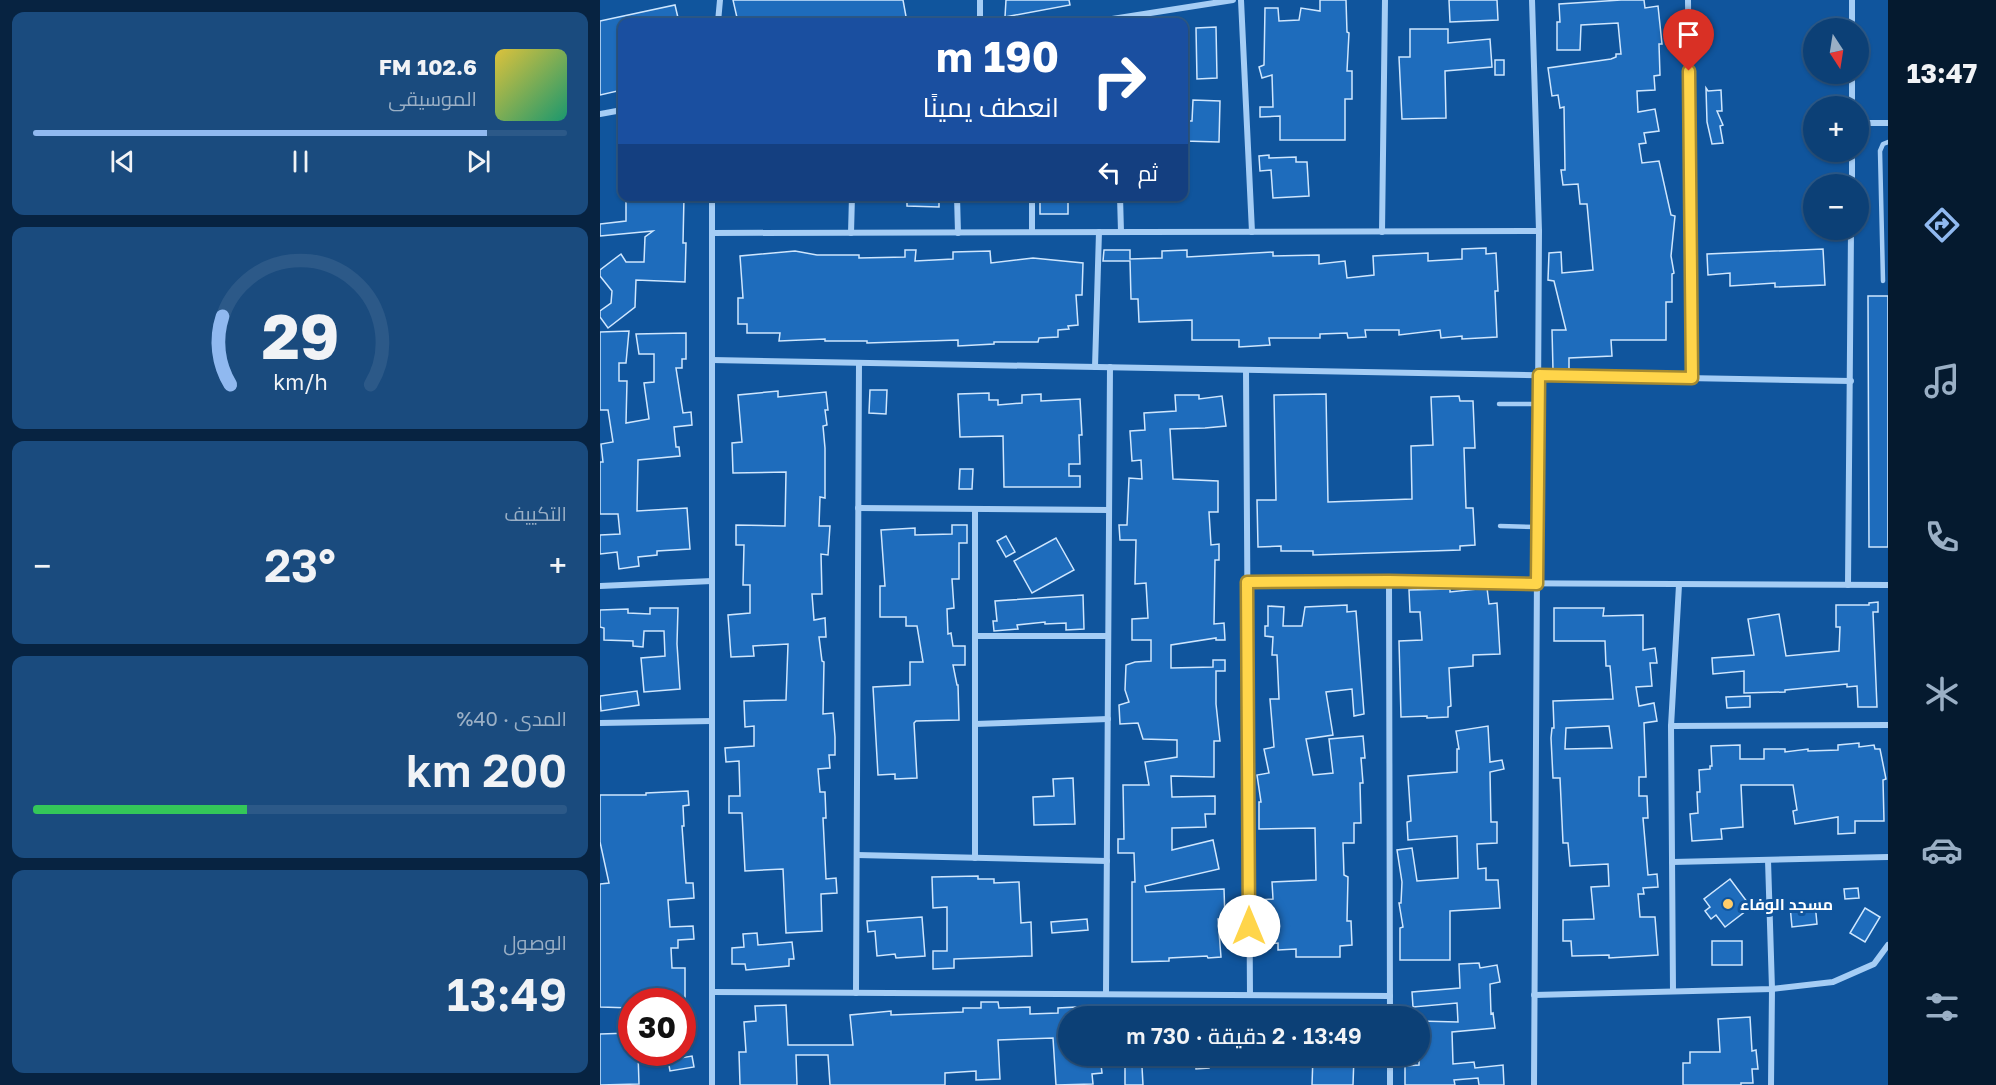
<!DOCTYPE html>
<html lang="ar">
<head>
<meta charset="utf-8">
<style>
	:root { --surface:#0c4076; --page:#1a4b7e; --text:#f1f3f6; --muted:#9aafc5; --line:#2c5988; --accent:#90b9f0 }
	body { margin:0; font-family:"Golos Text",Cairo,sans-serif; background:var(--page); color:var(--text); direction:rtl; height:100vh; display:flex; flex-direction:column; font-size:22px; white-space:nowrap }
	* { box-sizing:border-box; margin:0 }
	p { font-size:20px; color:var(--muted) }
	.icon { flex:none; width:33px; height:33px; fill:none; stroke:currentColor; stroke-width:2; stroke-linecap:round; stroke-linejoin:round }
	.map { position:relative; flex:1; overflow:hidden; direction:ltr }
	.sheet { display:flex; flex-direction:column; gap:12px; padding:12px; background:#072341; width:600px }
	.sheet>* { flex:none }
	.guide { position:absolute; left:18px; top:18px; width:570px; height:183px; border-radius:12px; box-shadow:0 2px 4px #0004,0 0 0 2px var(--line); direction:rtl; background:#1a4fa0; color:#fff; overflow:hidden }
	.needle { width:39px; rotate:168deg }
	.fabs { position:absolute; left:1203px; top:18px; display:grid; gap:12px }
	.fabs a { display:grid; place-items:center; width:66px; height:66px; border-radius:50%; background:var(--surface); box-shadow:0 2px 4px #0004,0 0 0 2px var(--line); font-size:30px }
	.speed { position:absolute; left:18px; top:988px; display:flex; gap:12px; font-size:30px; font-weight:700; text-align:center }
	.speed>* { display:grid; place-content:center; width:78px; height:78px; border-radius:50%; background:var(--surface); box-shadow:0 2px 4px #0004,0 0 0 2px var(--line); line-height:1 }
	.speed .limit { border:9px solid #d22; background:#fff; color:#111 }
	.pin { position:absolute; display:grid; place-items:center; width:51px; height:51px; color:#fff; margin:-62px -26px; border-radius:50% 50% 50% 0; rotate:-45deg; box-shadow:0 0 6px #0007 }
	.pin .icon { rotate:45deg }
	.me { position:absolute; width:66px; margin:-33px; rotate:0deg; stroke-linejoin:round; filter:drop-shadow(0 0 4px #0008) }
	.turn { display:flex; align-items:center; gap:21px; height:126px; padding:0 30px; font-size:27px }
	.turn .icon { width:78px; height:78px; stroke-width:2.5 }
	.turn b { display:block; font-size:42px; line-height:51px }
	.then { display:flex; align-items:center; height:57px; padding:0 30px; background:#0003; gap:12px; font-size:22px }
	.big { font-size:45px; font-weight:600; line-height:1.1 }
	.sheet .card { flex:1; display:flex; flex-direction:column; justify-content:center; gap:9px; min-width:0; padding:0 21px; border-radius:12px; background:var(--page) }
	.sheet .dial { align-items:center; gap:0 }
	.dial svg { height:156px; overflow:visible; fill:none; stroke:var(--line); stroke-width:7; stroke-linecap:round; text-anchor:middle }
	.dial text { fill:var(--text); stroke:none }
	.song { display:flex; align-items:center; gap:18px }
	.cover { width:72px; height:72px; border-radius:9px; background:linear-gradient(135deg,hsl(50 70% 55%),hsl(160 70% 35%)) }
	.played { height:6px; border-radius:3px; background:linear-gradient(90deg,var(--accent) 85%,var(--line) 85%) }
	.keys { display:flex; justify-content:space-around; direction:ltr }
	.heat { display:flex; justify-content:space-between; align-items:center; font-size:33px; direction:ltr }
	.charge { height:9px; border-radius:4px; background:linear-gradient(90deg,#34c759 40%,var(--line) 0) }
	.trip { position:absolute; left:458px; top:1006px; width:372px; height:60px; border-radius:30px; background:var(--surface); box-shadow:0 2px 4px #0004,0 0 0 2px var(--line); font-weight:600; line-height:60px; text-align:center; direction:rtl }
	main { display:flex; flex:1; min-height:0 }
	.menu { display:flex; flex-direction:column; width:108px; justify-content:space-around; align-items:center; background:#051a2f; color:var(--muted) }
	.menu .icon { width:42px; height:42px }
	.menu .on { color:var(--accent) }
	.menu b { font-size:27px; color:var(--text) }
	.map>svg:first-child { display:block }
	.building { fill:#1e6cbc; stroke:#cee6fe; stroke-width:1.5; fill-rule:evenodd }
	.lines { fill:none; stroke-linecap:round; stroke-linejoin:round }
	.service { stroke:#a5cdf5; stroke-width:4.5 }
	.minor { stroke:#a5cdf5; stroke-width:6 }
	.route-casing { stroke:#a68a30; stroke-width:15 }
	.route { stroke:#ffd54a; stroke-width:10 }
	.poi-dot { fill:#ffcc69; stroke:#10559d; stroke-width:2 }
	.labels { text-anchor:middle; stroke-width:6; stroke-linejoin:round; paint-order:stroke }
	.poi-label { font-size:16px; font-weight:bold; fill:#fff; stroke:#10559d; text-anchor:start }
</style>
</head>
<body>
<main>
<nav class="menu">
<b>13:47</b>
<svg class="icon on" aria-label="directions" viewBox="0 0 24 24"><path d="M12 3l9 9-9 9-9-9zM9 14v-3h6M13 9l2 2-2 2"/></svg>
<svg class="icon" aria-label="music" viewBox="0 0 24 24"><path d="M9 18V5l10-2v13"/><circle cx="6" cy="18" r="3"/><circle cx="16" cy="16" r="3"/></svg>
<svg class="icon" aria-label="phone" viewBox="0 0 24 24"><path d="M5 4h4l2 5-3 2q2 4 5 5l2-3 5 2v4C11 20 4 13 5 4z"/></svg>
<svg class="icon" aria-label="climate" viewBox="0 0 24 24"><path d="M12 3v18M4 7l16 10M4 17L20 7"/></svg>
<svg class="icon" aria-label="car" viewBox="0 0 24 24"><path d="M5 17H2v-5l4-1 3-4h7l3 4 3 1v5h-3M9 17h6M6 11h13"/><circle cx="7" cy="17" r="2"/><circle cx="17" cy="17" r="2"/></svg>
<svg class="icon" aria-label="filters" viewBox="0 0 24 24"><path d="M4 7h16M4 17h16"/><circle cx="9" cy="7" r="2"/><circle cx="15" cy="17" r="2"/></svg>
</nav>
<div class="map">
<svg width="1288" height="1085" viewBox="0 0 1288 1085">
	<rect width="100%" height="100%" fill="#10559d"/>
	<g class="building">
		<polygon points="133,0 303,0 307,22 138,22"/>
		<polygon points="406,0 469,0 470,5 405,17"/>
		<polygon points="720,0 746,0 747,32 749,33 747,71 752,71 752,99 745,99 745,140 680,140 680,116 660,117 660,107 673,107 672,75 662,78 659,67 664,65 665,8 678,8 679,21 699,20 701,8 720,11"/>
		<polygon points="849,0 897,0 898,20 850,22"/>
		<polygon points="1021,0 1044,0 1045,8 1058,6 1062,44 1059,44 1060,75 1054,76 1055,90 1037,91 1038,112 1055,109 1059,131 1044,133 1046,143 1039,144 1042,163 1059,161 1071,215 1075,216 1071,256 1074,273 1072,274 1072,302 1066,302 1066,340 1011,340 1012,356 969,358 969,371 953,370 952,330 966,330 954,281 948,280 949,253 961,252 962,273 993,270 987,204 980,204 978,184 963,185 961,170 965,170 964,107 960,108 958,95 952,96 948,68 1011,59 1016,57 1016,54 1021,54 1018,23 981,25 980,50 957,50 957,22 960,22 959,4"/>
		<polygon points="75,5 79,22 22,22 22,90 0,95 0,21"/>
		<polygon points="616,27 617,78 597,79 596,28"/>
		<polygon points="810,29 848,29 848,43 890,39 892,67 845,71 846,118 802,119 799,57 810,57"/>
		<rect x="895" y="60" width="9" height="15"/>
		<polygon points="1106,88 1108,91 1121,90 1122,111 1117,111 1123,125 1120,126 1123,143 1112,144 1107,122"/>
		<polygon points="593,100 620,101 619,142 584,141 584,121 592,121"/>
		<polygon points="669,155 669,158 696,157 696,162 707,162 709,196 673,198 671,170 660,171 659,156"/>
		<polygon points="84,196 83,243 86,243 85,282 36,280 35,307 8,328 0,317 0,311 11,303 12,291 0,276 0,270 21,254 26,262 44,262 45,237 53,231 0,236 0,224 26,221 26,197"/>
		<polygon points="307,196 339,196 339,207 307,206"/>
		<rect x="440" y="196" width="28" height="18"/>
		<polygon points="886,248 886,254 896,253 898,291 895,291 897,337 862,339 862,336 841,338 840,330 799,335 799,330 765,330 766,337 748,338 747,333 720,334 720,338 669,338 670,345 639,347 639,340 592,340 592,320 539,322 538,299 531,299 530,261 503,261 504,250 530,250 530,259 562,258 562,251 587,250 587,257 673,252 673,256 719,255 719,264 745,261 747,278 774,275 773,256 828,253 828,261 862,259 862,249"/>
		<polygon points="1223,249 1225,285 1175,287 1175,283 1130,286 1130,273 1108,275 1107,254"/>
		<polygon points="305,250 316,250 315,261 353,259 353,252 390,251 391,263 433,258 483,263 482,295 476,295 478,325 468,326 469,329 458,330 458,337 439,338 438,342 394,342 394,344 358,346 358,340 267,343 267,341 225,341 225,339 179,341 180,333 147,333 147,324 138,324 138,298 143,298 140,256 195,251 217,255 259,255 259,258 305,257"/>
		<polygon points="1268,296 1288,296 1288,547 1269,547"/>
		<polygon points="29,331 26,363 19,363 19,381 27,381 26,423 49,419 44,383 54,382 54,354 39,354 36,334 86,333 86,359 82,359 82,368 76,368 83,413 91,412 92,425 74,427 76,447 79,447 80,456 38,460 37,511 87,508 90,549 57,551 57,555 38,557 39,566 19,569 17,552 0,554 0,535 20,534 18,514 0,514 0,462 3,462 1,444 13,442 8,410 0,410 0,332"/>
		<polygon points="270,390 287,390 286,414 269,413"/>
		<polygon points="178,391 178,397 226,392 228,410 225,410 227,425 223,426 225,448 225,498 220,497 219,526 230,526 228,555 221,554 222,594 212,594 214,620 225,618 226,637 219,637 222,661 224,662 223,714 233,713 235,737 235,755 229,755 230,768 218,769 220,792 225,792 226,818 223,818 226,879 236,878 237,893 221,894 222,931 186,933 183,869 145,871 142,813 129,813 129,796 140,796 139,761 126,762 125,748 154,746 154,726 145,727 144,701 186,700 188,644 153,646 154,656 131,657 128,615 150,613 150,585 143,585 144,545 136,545 136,525 185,526 186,472 133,473 132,443 142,442 138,395"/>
		<polygon points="389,393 389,400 398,400 398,405 422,403 422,395 441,394 441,401 480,399 482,435 479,435 480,464 469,464 469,476 480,476 480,487 404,487 403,436 360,437 358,394"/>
		<polygon points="726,394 728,502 812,499 811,446 833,445 831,397 859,396 860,401 873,401 875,448 864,448 866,508 873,508 875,545 860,546 860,550 713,555 713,551 681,551 681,546 658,547 657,500 676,500 674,395"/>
		<polygon points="575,395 599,395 599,399 622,396 626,426 605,428 570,429 573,479 618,481 618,512 609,512 611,545 619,544 619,560 615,560 614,624 624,623 625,640 616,640 616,638 571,645 571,668 613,667 613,660 625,660 625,671 616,671 616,704 620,741 614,741 614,777 571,776 572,797 615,796 615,814 605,814 606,827 572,828 572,850 613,840 619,869 545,886 546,892 624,889 625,919 618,919 621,957 608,958 607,956 569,958 569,961 532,962 532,882 535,882 534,853 518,853 518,839 524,839 523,785 549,785 545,762 577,757 577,740 543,739 538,723 520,724 519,705 529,702 525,690 526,665 535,662 551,661 551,640 532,640 532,619 548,618 546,583 535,584 536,540 520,540 519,525 527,525 529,478 542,479 541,460 532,461 530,431 545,430 544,413 576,411"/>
		<polygon points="360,469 373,469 372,489 359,489"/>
		<polygon points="352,525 367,525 367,543 359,543 359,579 352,579 354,608 347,609 348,634 351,633 353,646 365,646 365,665 353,665 357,685 358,685 359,720 316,721 314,723 317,778 295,779 295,774 278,775 273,687 310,685 310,662 323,662 317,626 306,626 306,617 280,617 280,586 285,586 281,530 315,528 315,535 352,534"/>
		<polygon points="406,536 415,552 406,557 397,541"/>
		<polygon points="456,538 474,570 432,593 414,561"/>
		<polygon points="887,588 889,604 897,603 900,654 873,655 873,666 849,668 851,706 848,707 848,717 827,718 827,716 801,717 799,641 822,640 820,612 810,612 809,590 850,589 850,592"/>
		<polygon points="483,595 484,629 466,630 466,623 445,624 445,622 417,625 418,629 394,631 393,621 397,621 395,601"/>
		<polygon points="1278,602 1278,612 1273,612 1277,707 1258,707 1257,686 1247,687 1247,684 1185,690 1185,692 1144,693 1144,671 1113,674 1112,658 1154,655 1148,619 1179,614 1186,656 1239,651 1240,627 1236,627 1236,605 1269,605 1269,603"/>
		<polygon points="747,605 747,612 756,611 764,714 754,716 752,689 726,692 733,735 706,739 713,775 733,773 729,739 763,736 765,758 761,758 763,783 760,783 761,823 754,823 754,843 743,843 744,875 748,877 747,921 751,921 752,945 740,946 740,957 696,957 696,949 678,950 678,943 668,944 666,915 660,915 659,900 673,899 672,882 716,880 715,828 659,829 659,802 661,802 657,775 669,773 664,749 674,747 670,699 679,699 677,655 672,655 673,637 665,636 665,626 668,626 668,606 684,607 683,626 702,626 705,607"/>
		<polygon points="50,608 78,608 77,644 80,689 44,692 41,658 65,656 64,631 44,631 43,647 33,646 33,641 4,640 4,628 0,627 0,610 28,609 28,613 50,614"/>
		<path d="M 954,608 L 1004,608 L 1003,616 L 1043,615 L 1043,650 L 1055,648 L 1057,663 L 1050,663 L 1052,686 L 1036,687 L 1039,706 L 1054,703 L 1057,721 L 1044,723 L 1046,777 L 1039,777 L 1039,796 L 1047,796 L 1048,818 L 1043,818 L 1048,875 L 1057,874 L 1058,887 L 1043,888 L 1044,894 L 1038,894 L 1040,917 L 1055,917 L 1058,955 L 1009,958 L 1009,955 L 972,956 L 971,941 L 963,941 L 963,920 L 994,919 L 991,887 L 1009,886 L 1008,864 L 970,866 L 968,843 L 963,843 L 960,778 L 953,778 L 951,738 L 952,728 L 954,728 L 953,701 L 1013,699 L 1010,666 L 1006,666 L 1005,641 L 954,641 ZM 1009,726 L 1012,748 L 965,749 L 966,728 Z"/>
		<polygon points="37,691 39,705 1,711 0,696"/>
		<polygon points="1150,696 1150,707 1127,708 1126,697"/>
		<polygon points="888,726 890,762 902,760 904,769 890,772 891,822 897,822 897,843 877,844 878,869 886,868 886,880 898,880 900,908 850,911 850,960 800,960 800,928 803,927 799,903 801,903 802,882 797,850 812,848 817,881 858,878 857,836 808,840 807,822 811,821 808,776 857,772 857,749 859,749 856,731"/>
		<polygon points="1259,743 1259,747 1274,745 1275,749 1280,749 1286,779 1283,780 1284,821 1255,821 1255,833 1238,834 1238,817 1195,824 1193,811 1197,810 1193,785 1141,785 1143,827 1121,829 1122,839 1092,841 1090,814 1098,813 1097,792 1100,792 1099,770 1110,769 1110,766 1112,766 1111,746 1140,745 1140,759 1164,759 1164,749 1185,749 1185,752 1208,749 1208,751 1238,750 1238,745"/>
		<polygon points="473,778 475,824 434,825 433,797 454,796 453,779"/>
		<polygon points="88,791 89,805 83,806 84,826 82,826 86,883 93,883 94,898 68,900 70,927 93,926 94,939 78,940 78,948 71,948 72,968 85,968 85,1002 32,1002 32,1008 0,1007 0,884 9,883 0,842 0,795 46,795 46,793"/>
		<polygon points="378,876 378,879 394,879 394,883 419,882 421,923 431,922 432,956 354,959 354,968 333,969 333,951 347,951 347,907 333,908 332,877"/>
		<polygon points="1130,879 1151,907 1125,927 1116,915 1111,919 1105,911 1110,907 1104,899"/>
		<polygon points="1258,888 1259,898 1245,899 1244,889"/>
		<polygon points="1215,903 1217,924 1192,927 1190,906"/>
		<polygon points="1265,908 1280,917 1265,942 1250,933"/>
		<polygon points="322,917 325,956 296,958 295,954 277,956 275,931 268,932 267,921"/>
		<polygon points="487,919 488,930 452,933 451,922"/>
		<polygon points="157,933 158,945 192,942 194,959 189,959 189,966 146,970 145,964 132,964 132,948 144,947 143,934"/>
		<rect x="1112" y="941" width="30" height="24"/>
		<polygon points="879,963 880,968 897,965 900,982 890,984 891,1014 893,1013 895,1028 852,1032 853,1064 874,1062 875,1068 903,1065 904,1085 879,1085 878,1078 854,1080 855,1085 805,1085 805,1066 819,1065 819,1021 858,1022 857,1003 813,1007 812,992 860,988 859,964"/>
		<polygon points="381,1002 398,1002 399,1008 430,1007 430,1014 458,1013 458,1008 476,1007 477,1017 468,1017 468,1056 500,1056 502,1073 492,1074 493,1084 456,1085 453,1038 398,1040 400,1079 376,1080 376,1071 345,1073 345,1085 230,1085 228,1055 196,1055 197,1085 140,1085 139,1052 146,1052 144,1022 156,1021 155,1006 186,1005 188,1045 253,1045 250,1015 291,1011 291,1015 363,1012 363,1008 381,1008"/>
		<polygon points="660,1006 661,1017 611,1017 611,1010"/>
		<polygon points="738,1006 739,1017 695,1017 694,1010"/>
		<rect x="525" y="1008" width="29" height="9"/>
		<polygon points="1150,1017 1152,1051 1156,1050 1158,1069 1152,1069 1153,1083 1141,1083 1141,1085 1083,1085 1083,1063 1090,1063 1090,1052 1120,1052 1118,1019"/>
		<polygon points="30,1033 32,1053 38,1053 39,1084 0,1085 0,1034"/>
		<polygon points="92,1056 94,1067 70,1071 68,1060"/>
		<polygon points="525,1056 555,1056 555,1066 542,1067 543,1085 525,1085"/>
		<polygon points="595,1056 608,1056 609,1068 596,1069"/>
		<polygon points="713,1056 754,1056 753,1085 712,1085"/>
	</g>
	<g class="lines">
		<g class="service">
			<polyline points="1283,281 1280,151 1283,144 1288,142"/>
			<polyline points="899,404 938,404"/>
			<polyline points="900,526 937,527"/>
		</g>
		<g class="minor">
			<polyline points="641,0 652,232"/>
			<polyline points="932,0 939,231 934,1085"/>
			<polyline points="1088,0 1092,378"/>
			<polyline points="118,22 120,0"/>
			<polyline points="380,22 380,0"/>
			<polyline points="493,22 633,0"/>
			<polyline points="1252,28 1252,0"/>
			<polyline points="1252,106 1252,74"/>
			<polyline points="0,114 22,110"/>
			<polyline points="1258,123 1288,123"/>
			<polyline points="1252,184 1252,152"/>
			<polyline points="357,196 358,233"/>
			<polyline points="432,196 432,232"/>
			<polyline points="520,196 521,232"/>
			<polyline points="782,232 785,0"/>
			<polyline points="112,233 939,231"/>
			<polyline points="251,233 252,196"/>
			<polyline points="112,360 1251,381"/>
			<polyline points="495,367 499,232"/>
			<polyline points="646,370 650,995"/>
			<polyline points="258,508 509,510"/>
			<polyline points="789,581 790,1017"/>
			<path d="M 647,582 C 861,581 1074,586 1288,585"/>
			<polyline points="1248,585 1251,230"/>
			<polyline points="0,586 112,581"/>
			<polyline points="375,636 508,636"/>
			<polyline points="0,723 112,721"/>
			<polyline points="375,724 508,719"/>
			<polyline points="1071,726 1288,725"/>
			<polyline points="257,855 507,861"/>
			<polyline points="375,858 375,509"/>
			<polyline points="1168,860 1172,989 1171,1085"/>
			<polyline points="1072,862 1288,857"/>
			<polyline points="1073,990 1071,726 1079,585"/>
			<polyline points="112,992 790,996"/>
			<polyline points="256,993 259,363"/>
			<polyline points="506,994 510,367"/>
			<polyline points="934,995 1172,989 1233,982 1274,964 1288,945"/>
			<polyline points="790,1056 790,1085"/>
			<polyline points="112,1085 112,196"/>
		</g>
	</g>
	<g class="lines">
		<defs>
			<polyline id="route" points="649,926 647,582 789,581 937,584 939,375 1092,378 1089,71"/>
		</defs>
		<use href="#route" class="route-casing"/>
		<use href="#route" class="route"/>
	</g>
	<circle class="poi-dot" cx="1128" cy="904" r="6"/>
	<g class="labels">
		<g class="poi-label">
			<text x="1140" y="910">مسجد الوفاء</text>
		</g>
	</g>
</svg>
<div class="fabs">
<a><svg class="needle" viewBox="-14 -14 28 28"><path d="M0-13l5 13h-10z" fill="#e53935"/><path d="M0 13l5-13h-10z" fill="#9aafc5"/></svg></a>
<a>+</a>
<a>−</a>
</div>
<div class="speed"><div class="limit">30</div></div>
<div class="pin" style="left:1089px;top:71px;background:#d93025"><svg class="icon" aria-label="arrive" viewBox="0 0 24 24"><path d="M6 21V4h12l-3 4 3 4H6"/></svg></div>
<svg class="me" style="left:649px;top:926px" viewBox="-20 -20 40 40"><circle r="19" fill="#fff"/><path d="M0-13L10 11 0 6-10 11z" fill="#ffd54a"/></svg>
<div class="trip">13:49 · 2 دقيقة · 730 m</div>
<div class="guide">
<div class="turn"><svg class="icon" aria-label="right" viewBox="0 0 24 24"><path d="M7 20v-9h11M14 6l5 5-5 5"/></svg><div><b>190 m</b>انعطف يمينًا</div></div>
<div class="then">ثم<svg class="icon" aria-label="left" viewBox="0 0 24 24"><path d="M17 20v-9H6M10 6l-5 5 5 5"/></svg></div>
</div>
</div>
<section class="sheet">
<div class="card">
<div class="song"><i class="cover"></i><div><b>102.6 FM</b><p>الموسيقى</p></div></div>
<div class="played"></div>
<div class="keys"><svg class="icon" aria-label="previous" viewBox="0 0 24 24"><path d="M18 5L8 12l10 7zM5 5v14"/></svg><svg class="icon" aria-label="pause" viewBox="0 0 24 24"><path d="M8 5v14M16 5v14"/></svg><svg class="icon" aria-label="next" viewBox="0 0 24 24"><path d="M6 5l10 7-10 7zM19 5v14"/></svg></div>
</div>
<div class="card dial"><svg viewBox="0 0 100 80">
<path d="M14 69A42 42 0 1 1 86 69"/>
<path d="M14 69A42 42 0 0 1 10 34" stroke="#90b9f0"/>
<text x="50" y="56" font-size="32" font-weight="700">29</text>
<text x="50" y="72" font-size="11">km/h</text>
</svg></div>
<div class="card"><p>التكييف</p>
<div class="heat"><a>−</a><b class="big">23°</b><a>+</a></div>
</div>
<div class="card"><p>المدى · 40%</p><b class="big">200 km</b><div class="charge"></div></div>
<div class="card"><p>الوصول</p><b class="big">13:49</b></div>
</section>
</main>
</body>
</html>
